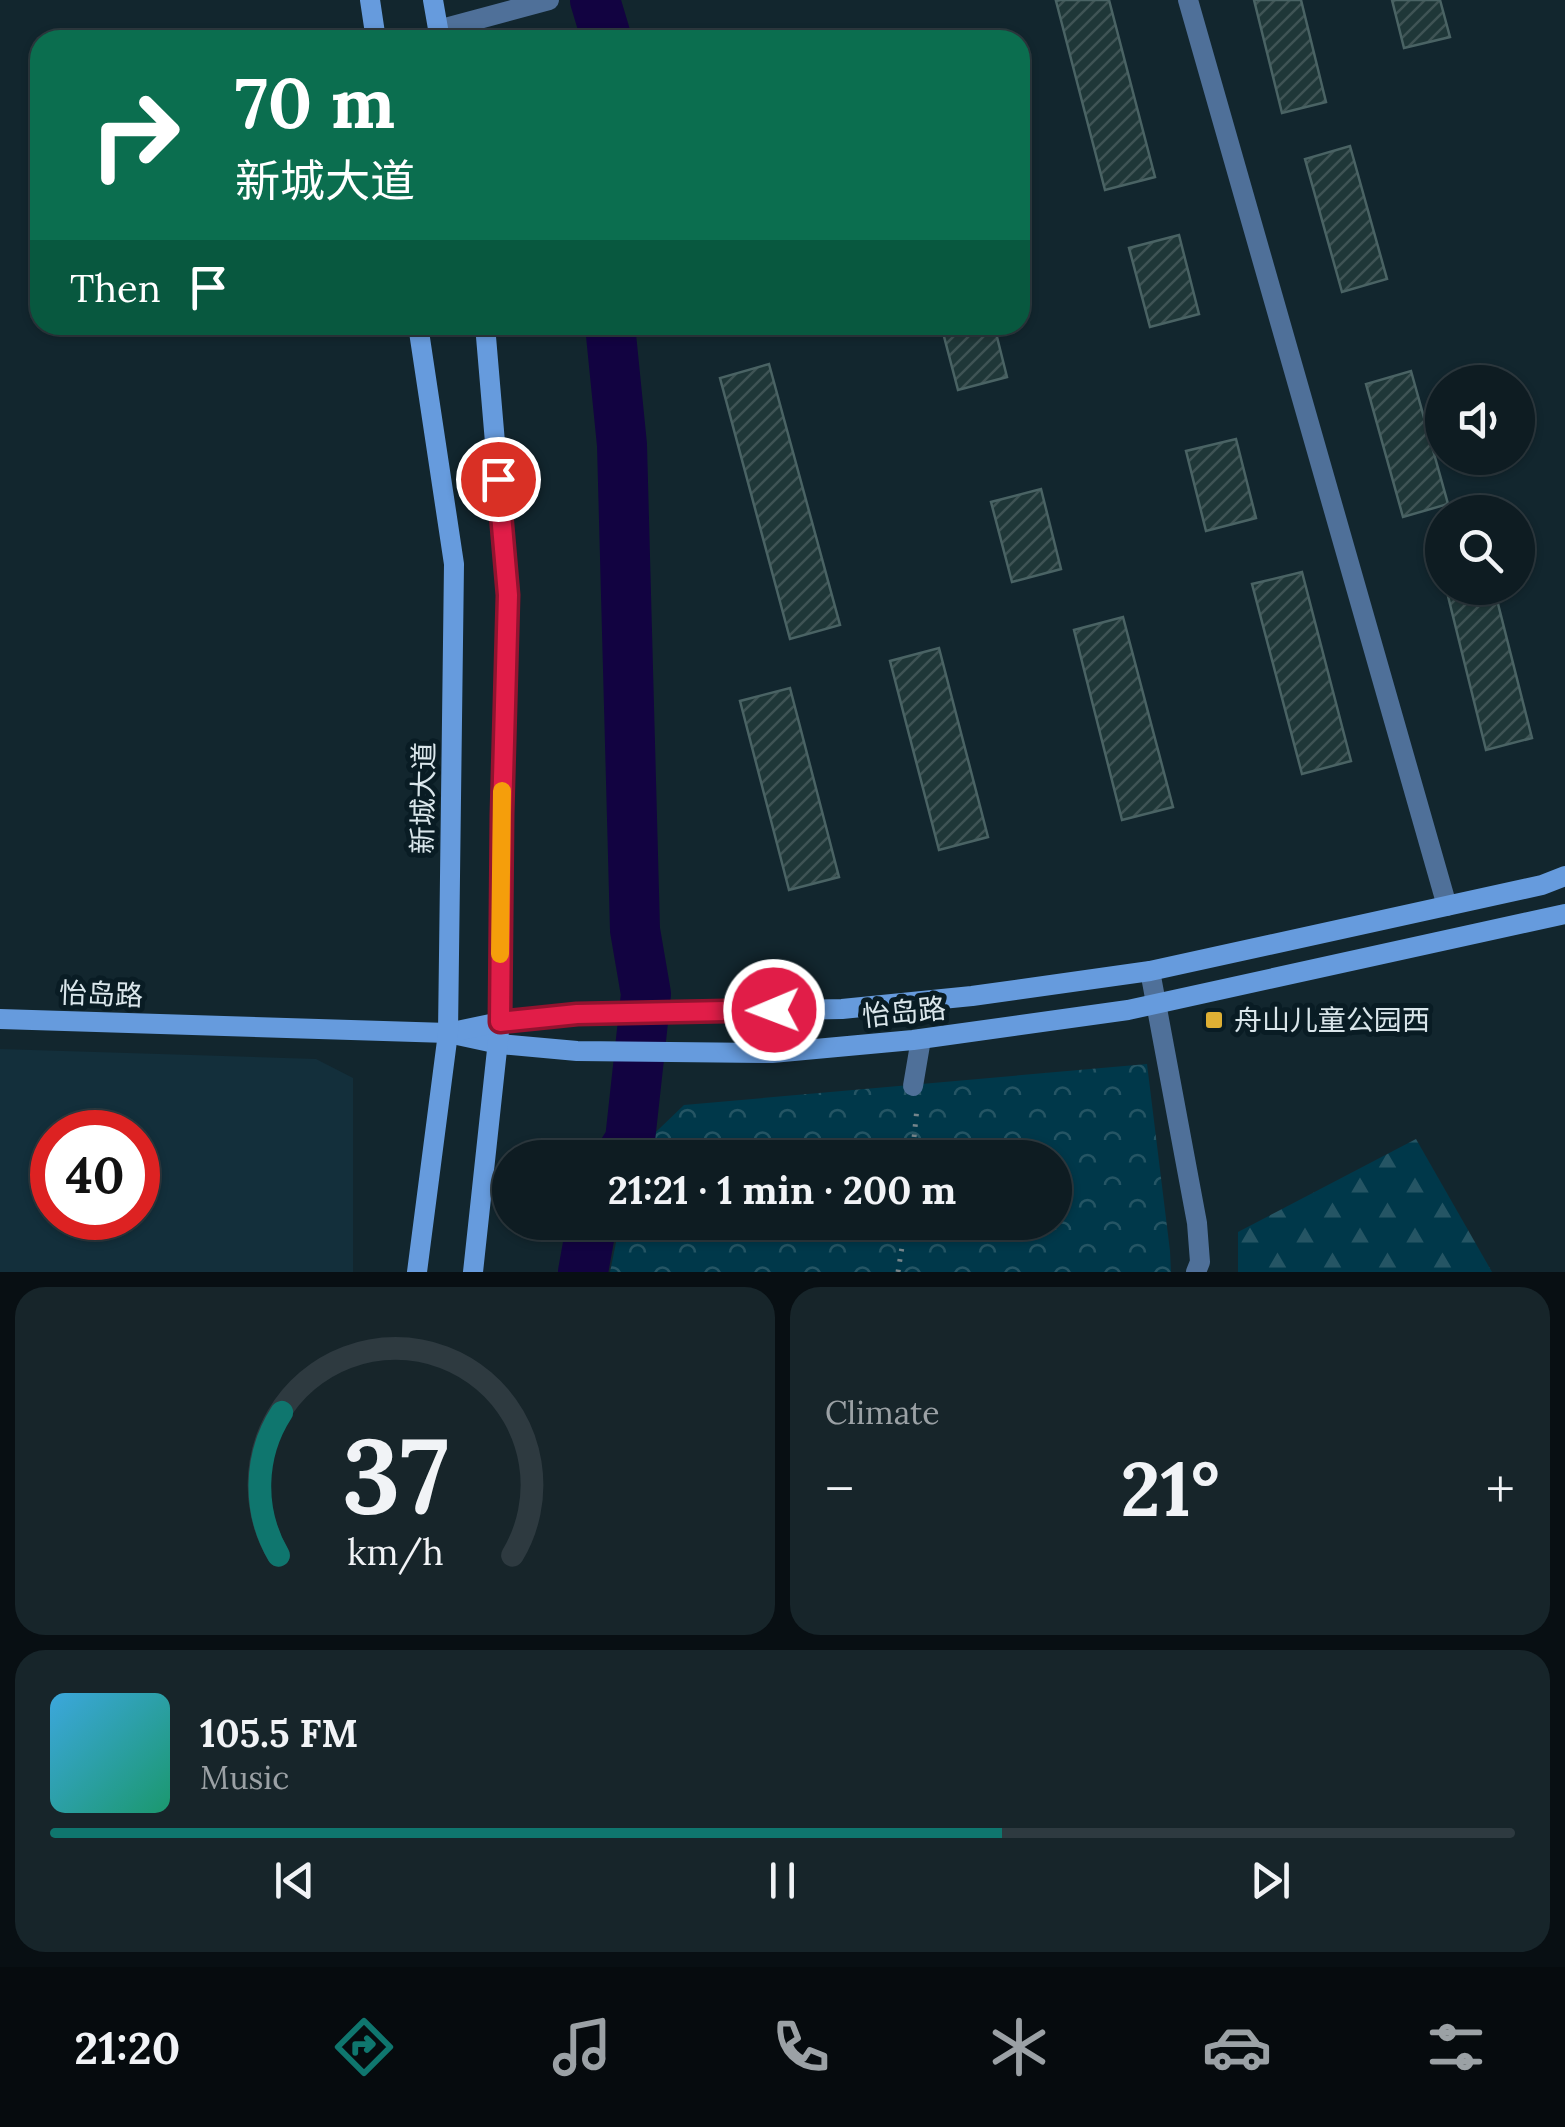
<!DOCTYPE html>
<html lang="en">
<head>
<meta charset="utf-8">
<style>
	:root { --surface:#0e1c22; --page:#17252a; --text:#f1f3f6; --muted:#9ba1a5; --line:#2e3a40; --accent:#0f766e }
	body { margin:0; font-family:Lora,"Noto Sans SC",serif; background:var(--page); color:var(--text); height:100vh; display:flex; flex-direction:column; font-size:38px; white-space:nowrap }
	* { box-sizing:border-box; margin:0 }
	p { font-size:32px; color:var(--muted) }
	.icon { flex:none; width:55px; height:55px; fill:none; stroke:currentColor; stroke-width:2; stroke-linecap:round; stroke-linejoin:round }
	.map { position:relative; height:1272px; overflow:hidden }
	.details { display:flex; flex-direction:column; gap:15px; padding:15px; background:#080f13; flex:1 }
	.details>* { flex:none }
	.banner { position:absolute; left:30px; top:30px; width:1000px; height:305px; border-radius:30px; box-shadow:0 2px 8px #0004,0 0 0 2px var(--line); background:#0b6e4f; color:#fff; overflow:hidden }
	.controls { position:absolute; left:1425px; top:365px; display:grid; gap:20px }
	.controls a { display:grid; place-items:center; width:110px; height:110px; border-radius:50%; background:var(--surface); box-shadow:0 2px 8px #0004,0 0 0 2px var(--line); font-size:50px }
	.speed { position:absolute; left:30px; top:1110px; display:flex; gap:20px; font-size:50px; font-weight:700; text-align:center }
	.speed>* { display:grid; place-content:center; width:130px; height:130px; border-radius:50%; background:var(--surface); box-shadow:0 2px 8px #0004,0 0 0 2px var(--line); line-height:1 }
	.speed .limit { border:15px solid #d22; background:#fff; color:#111 }
	.pin { position:absolute; display:grid; place-items:center; width:85px; height:85px; color:#fff; margin:-42px; border:5px solid #fff; border-radius:50%; box-shadow:0 2px 10px #0007 }
	.me { position:absolute; width:110px; margin:-55px; rotate:269deg; stroke-linejoin:round; filter:drop-shadow(0 0 8px #0008) }
	.turn { display:flex; align-items:center; gap:35px; height:210px; padding:0 40px; font-size:45px }
	.turn .icon { width:130px; height:130px; stroke-width:2.5 }
	.turn b { display:block; font-size:70px; line-height:85px }
	.then { display:flex; align-items:center; height:95px; padding:0 40px; background:#0003; gap:20px; font-size:38px }
	.big { font-size:75px; font-weight:700; line-height:1.1 }
	.details .tile { flex:1; display:flex; flex-direction:column; justify-content:center; gap:15px; min-width:0; padding:0 35px; border-radius:30px; background:var(--page) }
	.details .dial { align-items:center; gap:0 }
	.dial svg { height:260px; overflow:visible; fill:none; stroke:var(--line); stroke-width:7; stroke-linecap:round; text-anchor:middle }
	.dial text { fill:var(--text); stroke:none }
	.song { display:flex; align-items:center; gap:30px }
	.cover { width:120px; height:120px; border-radius:15px; background:linear-gradient(135deg,hsl(200 70% 55%),hsl(160 70% 35%)) }
	.played { height:10px; border-radius:5px; background:linear-gradient(90deg,var(--accent) 65%,var(--line) 65%) }
	.keys { display:flex; justify-content:space-around; direction:ltr }
	.heat { display:flex; justify-content:space-between; align-items:center; font-size:55px; direction:ltr }
	.details .tiles { flex:1; display:grid; gap:15px; grid-template-columns:1fr 1fr }
	.tile:last-child { grid-column:span 2 }
	.trip { position:absolute; left:492px; top:1140px; width:580px; height:100px; border-radius:50px; background:var(--surface); box-shadow:0 2px 8px #0004,0 0 0 2px var(--line); font-weight:700; line-height:100px; text-align:center }
	.tab-bar { display:flex; height:160px; justify-content:space-around; align-items:center; background:#060b0e; color:var(--muted) }
	.tab-bar .icon { width:70px; height:70px }
	.tab-bar .current { color:var(--accent) }
	.tab-bar b { font-size:45px; color:var(--text) }
	.map>svg:first-child { display:block }
	.built { fill:#132f3b; fill-rule:evenodd }
	.forest { fill:url(#forest-firs) }
	.park { fill:url(#park-crowns) }
	.lines { fill:none; stroke-linecap:round; stroke-linejoin:round }
	.river { stroke:#120341; stroke-width:50 }
	.building { fill:url(#building-hatch); stroke:#4a6364; stroke-width:2.5 }
	.path { stroke:#75858b; stroke-width:5; stroke-dasharray:2.5 8; stroke-linecap:butt }
	.street { stroke:#4f7099; stroke-width:20 }
	.secondary { stroke:#669bdd; stroke-width:20 }
	.route-casing { stroke:#92132f; stroke-width:25 }
	.route { stroke:#e11d48; stroke-width:18 }
	.slow { stroke:#f59e0b; stroke-width:18 }
	.poi-dot { fill:#dfb034; stroke:#091c24; stroke-width:4 }
	.labels { text-anchor:middle; stroke-width:10; stroke-linejoin:round; paint-order:stroke }
	.street-label { font-size:28px; fill:#dae6eb; stroke:#091c24 }
	.poi-label { font-size:28px; fill:#dae6eb; stroke:#091c24; text-anchor:start }
</style>
</head>
<body>
<div class="map">
<svg width="1565" height="1272" viewBox="0 0 1565 1272">
	<defs>
		<pattern id="forest-firs" width="22" height="20" patternUnits="userSpaceOnUse" patternTransform="scale(2.5)"><rect width="22" height="20" fill="#00384a"/><path d="M5 1l3.5 6h-7zM16 11l3.5 6h-7z" fill="#255564"/></pattern>
		<pattern id="park-crowns" width="20" height="18" patternUnits="userSpaceOnUse" patternTransform="scale(2.5)"><rect width="20" height="18" fill="#00384a"/><path d="M2 6a3 3 0 1 1 6 0M12 15a3 3 0 1 1 6 0" fill="none" stroke="#255564"/></pattern>
		<pattern id="building-hatch" width="6" height="6" patternUnits="userSpaceOnUse" patternTransform="scale(2.5)"><rect width="6" height="6" fill="#1f3738"/><path d="M-1 1l2-2M0 6l6-6M5 7l2-2" fill="none" stroke="#3f5455"/></pattern>
	</defs>
	<rect width="100%" height="100%" fill="#12262e"/>
	<path class="built" d="M 0,1049 L 316,1059 L 353,1078 L 353,1272 L 0,1272 ZM 52,1132 L 138,1132 L 138,1218 L 52,1218 Z"/>
	<polygon class="forest" points="1416,1139 1492,1272 1238,1272 1238,1232"/>
	<polygon class="park" points="1147,1064 1170,1251 1171,1272 610,1272 620,1223 1055,1222 1055,1158 634,1157 635,1152 684,1105"/>
	<g class="lines">
		<g class="river">
			<polyline points="595,0 607,40"/>
			<polyline points="610,325 622,445 635,930 646,994 630,1140 619,1158"/>
			<polyline points="583,1272 592,1222"/>
		</g>
	</g>
	<g class="building">
		<polygon points="1060,0 1109,0 1155,177 1105,190 1056,1"/>
		<polygon points="1254,0 1301,0 1326,102 1282,113"/>
		<polygon points="1392,0 1440,0 1450,37 1404,48"/>
		<polygon points="1350,146 1387,279 1342,292 1305,159"/>
		<polygon points="1179,235 1199,314 1150,327 1129,248"/>
		<polygon points="941,325 994,325 1007,377 958,390"/>
		<polygon points="769,364 840,625 790,639 720,378"/>
		<polygon points="1411,371 1448,504 1403,517 1366,384"/>
		<polygon points="1236,439 1256,518 1206,531 1186,451"/>
		<polygon points="1041,489 1061,569 1012,582 991,502"/>
		<polygon points="1302,572 1351,761 1302,774 1252,584"/>
		<polygon points="1446,588 1494,588 1532,738 1486,750"/>
		<polygon points="1123,617 1173,807 1122,820 1074,630"/>
		<polygon points="939,648 988,837 939,850 890,661"/>
		<polygon points="790,688 839,877 789,890 740,701"/>
	</g>
	<g class="lines">
		<g class="path">
			<polyline points="912,1158 917,1108"/>
			<polyline points="898,1272 906,1222"/>
		</g>
		<g class="street">
			<polyline points="1188,0 1447,906"/>
			<polyline points="438,30 549,0"/>
			<polyline points="1150,971 1197,1223 1200,1262 1196,1272"/>
			<polyline points="913,1086 921,1039"/>
		</g>
		<g class="secondary">
			<polyline points="370,0 376,40"/>
			<polyline points="433,0 440,40"/>
			<polyline points="0,1019 448,1033 499,1044 577,1051 772,1053 913,1040 1128,1010 1565,914"/>
			<polyline points="457,1031 500,1022 577,1014 842,1009 972,996 1150,971 1542,885 1565,876"/>
			<polyline points="417,1272 448,1033 454,564 418,325"/>
			<polyline points="473,1272 500,1022 501,815 508,595 485,325"/>
		</g>
	</g>
	<g class="lines">
		<defs>
			<polyline id="route" points="498,479 508,595 502,815 500,1022 577,1014 774,1010"/>
		</defs>
		<use href="#route" class="route-casing"/>
		<use href="#route" class="route"/>
		<polyline class="slow" points="500,954 502,791"/>
	</g>
	<rect class="poi-dot" x="1204" y="1010" width="20" height="20" rx="5"/>
	<g class="labels">
		<g class="street-label">
			<text transform="translate(423 798) rotate(-89)" y="10">新城大道</text>
			<text transform="translate(101 994) rotate(2)" y="10">怡岛路</text>
			<text transform="translate(904 1012) rotate(-6)" y="10">怡岛路</text>
		</g>
		<g class="poi-label">
			<text x="1234" y="1030">舟山儿童公园西</text>
		</g>
	</g>
</svg>
<div class="controls">
<a><svg class="icon" aria-label="sound" viewBox="0 0 24 24"><path d="M4 9h4l5-4v14l-5-4H4zM17 9q2 3 0 6"/></svg></a>
<a><svg class="icon" aria-label="search" viewBox="0 0 24 24"><circle cx="10" cy="10" r="6"/><path d="M15 15l6 6"/></svg></a>
</div>
<div class="speed"><div class="limit">40</div></div>
<div class="pin" style="left:498px;top:479px;background:#d93025"><svg class="icon" aria-label="arrive" viewBox="0 0 24 24"><path d="M6 21V4h12l-3 4 3 4H6"/></svg></div>
<svg class="me" style="left:774px;top:1010px" viewBox="-20 -20 40 40"><circle r="17" fill="#e11d48" stroke="#fff" stroke-width="3"/><path d="M0-11L8 9 0 5-8 9z" fill="#fff"/></svg>
<div class="trip">21:21 · 1 min · 200 m</div>
<div class="banner">
<div class="turn"><svg class="icon" aria-label="right" viewBox="0 0 24 24"><path d="M7 20v-9h11M14 6l5 5-5 5"/></svg><div><b>70 m</b>新城大道</div></div>
<div class="then">Then<svg class="icon" aria-label="arrive" viewBox="0 0 24 24"><path d="M6 21V4h12l-3 4 3 4H6"/></svg></div>
</div>
</div>
<section class="details">
<div class="tiles">
<div class="tile dial"><svg viewBox="0 0 100 80">
<path d="M14 69A42 42 0 1 1 86 69"/>
<path d="M14 69A42 42 0 0 1 15 25" stroke="#0f766e"/>
<text x="50" y="56" font-size="32" font-weight="700">37</text>
<text x="50" y="72" font-size="11">km/h</text>
</svg></div>
<div class="tile"><p>Climate</p>
<div class="heat"><a>−</a><b class="big">21°</b><a>+</a></div>
</div>
<div class="tile">
<div class="song"><i class="cover"></i><div><b>105.5 FM</b><p>Music</p></div></div>
<div class="played"></div>
<div class="keys"><svg class="icon" aria-label="previous" viewBox="0 0 24 24"><path d="M18 5L8 12l10 7zM5 5v14"/></svg><svg class="icon" aria-label="pause" viewBox="0 0 24 24"><path d="M8 5v14M16 5v14"/></svg><svg class="icon" aria-label="next" viewBox="0 0 24 24"><path d="M6 5l10 7-10 7zM19 5v14"/></svg></div>
</div>
</div>
</section>
<nav class="tab-bar">
<b>21:20</b>
<svg class="icon current" aria-label="directions" viewBox="0 0 24 24"><path d="M12 3l9 9-9 9-9-9zM9 14v-3h6M13 9l2 2-2 2"/></svg>
<svg class="icon" aria-label="music" viewBox="0 0 24 24"><path d="M9 18V5l10-2v13"/><circle cx="6" cy="18" r="3"/><circle cx="16" cy="16" r="3"/></svg>
<svg class="icon" aria-label="phone" viewBox="0 0 24 24"><path d="M5 4h4l2 5-3 2q2 4 5 5l2-3 5 2v4C11 20 4 13 5 4z"/></svg>
<svg class="icon" aria-label="climate" viewBox="0 0 24 24"><path d="M12 3v18M4 7l16 10M4 17L20 7"/></svg>
<svg class="icon" aria-label="car" viewBox="0 0 24 24"><path d="M5 17H2v-5l4-1 3-4h7l3 4 3 1v5h-3M9 17h6M6 11h13"/><circle cx="7" cy="17" r="2"/><circle cx="17" cy="17" r="2"/></svg>
<svg class="icon" aria-label="filters" viewBox="0 0 24 24"><path d="M4 7h16M4 17h16"/><circle cx="9" cy="7" r="2"/><circle cx="15" cy="17" r="2"/></svg>
</nav>
</body>
</html>
